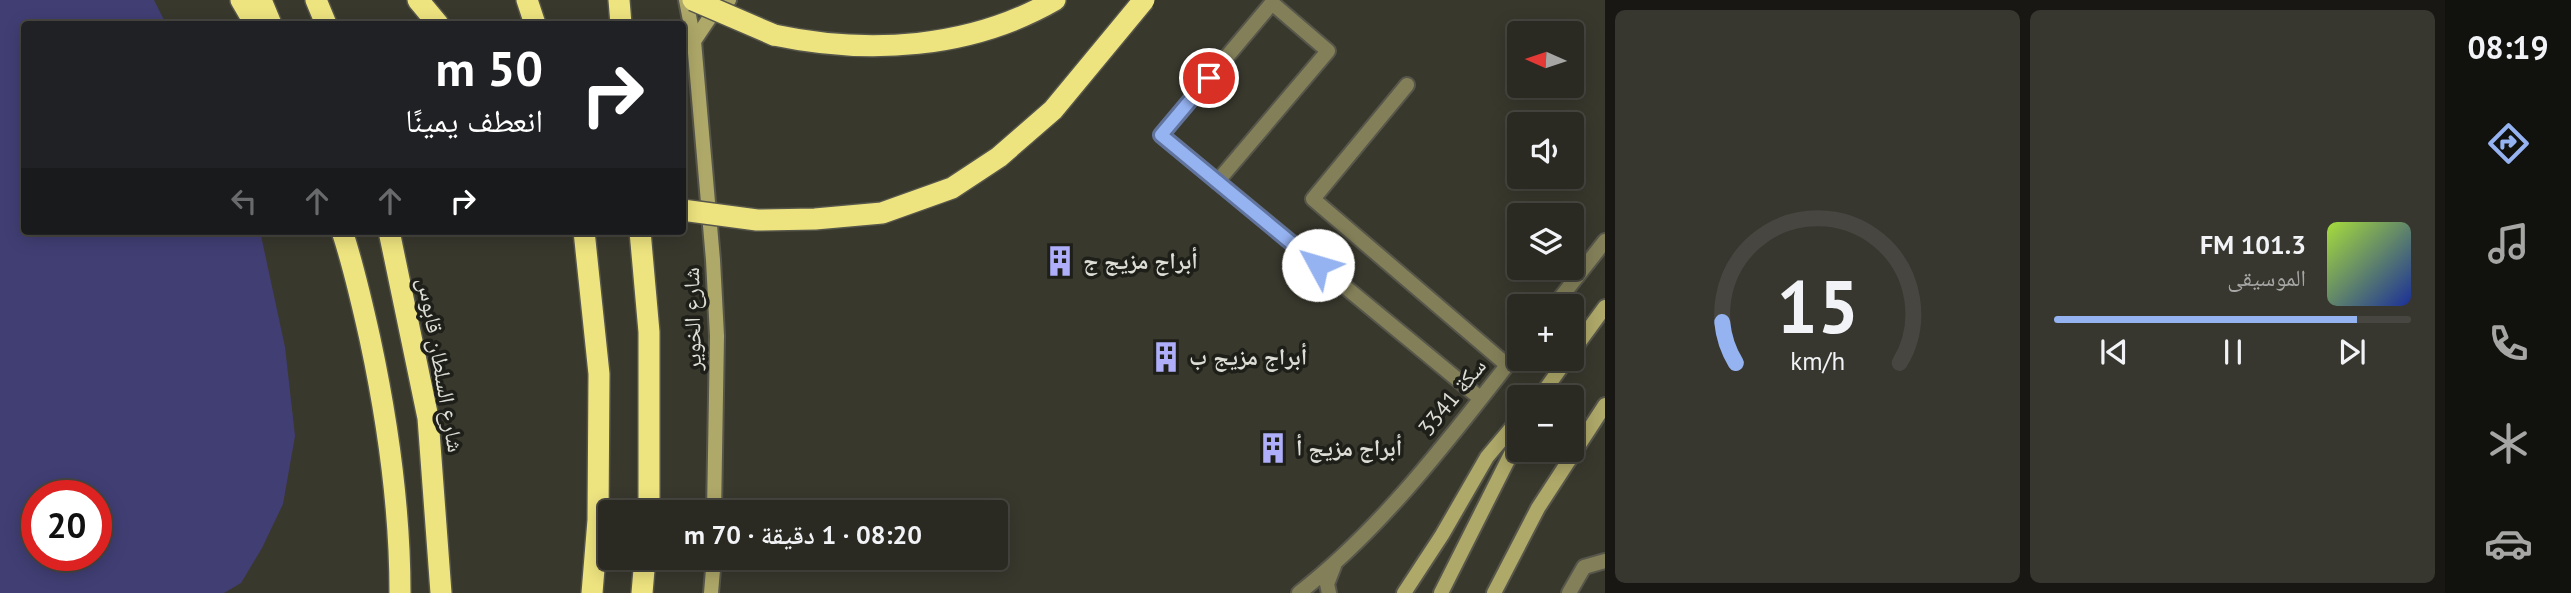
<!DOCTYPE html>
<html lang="ar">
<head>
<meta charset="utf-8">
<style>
	:root { --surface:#2b2a22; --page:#37362f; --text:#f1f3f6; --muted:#a6a7a5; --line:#474640; --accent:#95b2f1 }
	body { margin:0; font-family:"PT Sans","Noto Naskh Arabic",sans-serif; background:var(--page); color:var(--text); direction:rtl; height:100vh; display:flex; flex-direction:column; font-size:26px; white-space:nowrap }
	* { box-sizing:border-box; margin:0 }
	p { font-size:23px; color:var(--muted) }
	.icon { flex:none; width:38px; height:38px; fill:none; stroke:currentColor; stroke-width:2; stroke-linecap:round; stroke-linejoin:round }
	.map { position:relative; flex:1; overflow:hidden; direction:ltr }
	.details { display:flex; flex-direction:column; gap:10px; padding:10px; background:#181713; width:840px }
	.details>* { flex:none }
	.guide { position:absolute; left:21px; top:21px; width:665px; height:214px; border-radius:7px; box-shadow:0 4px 18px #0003,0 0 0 2px var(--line); direction:rtl; background:#202124; color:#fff; overflow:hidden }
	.needle { width:46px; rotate:273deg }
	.fabs { position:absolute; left:1507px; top:21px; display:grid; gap:14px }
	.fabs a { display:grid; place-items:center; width:77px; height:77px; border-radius:7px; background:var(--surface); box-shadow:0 4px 18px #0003,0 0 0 2px var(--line); font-size:35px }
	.speed { position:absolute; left:21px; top:480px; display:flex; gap:14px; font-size:35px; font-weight:700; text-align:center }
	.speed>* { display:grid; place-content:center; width:91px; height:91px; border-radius:50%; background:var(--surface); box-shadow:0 4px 18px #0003,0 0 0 2px var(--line); line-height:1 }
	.speed .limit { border:10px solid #d22; background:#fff; color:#111 }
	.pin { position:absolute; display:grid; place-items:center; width:60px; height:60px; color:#fff; margin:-30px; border:4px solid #fff; border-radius:50%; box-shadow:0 2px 7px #0007 }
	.me { position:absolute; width:77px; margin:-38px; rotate:309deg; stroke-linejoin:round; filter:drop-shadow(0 0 5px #0008) }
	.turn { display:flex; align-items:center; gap:24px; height:147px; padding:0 28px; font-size:32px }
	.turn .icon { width:91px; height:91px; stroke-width:2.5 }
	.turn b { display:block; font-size:49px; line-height:60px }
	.lanes { display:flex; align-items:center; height:66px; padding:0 28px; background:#0003; justify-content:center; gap:35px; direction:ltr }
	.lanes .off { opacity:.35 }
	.details .widget { flex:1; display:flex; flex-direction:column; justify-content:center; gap:10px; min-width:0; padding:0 24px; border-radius:10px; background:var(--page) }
	.details .dial { align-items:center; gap:0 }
	.dial svg { height:182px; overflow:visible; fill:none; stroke:var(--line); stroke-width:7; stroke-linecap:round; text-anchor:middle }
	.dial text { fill:var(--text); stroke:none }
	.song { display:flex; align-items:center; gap:21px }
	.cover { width:84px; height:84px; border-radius:10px; background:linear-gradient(135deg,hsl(80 70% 55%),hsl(230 70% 35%)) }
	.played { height:7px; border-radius:4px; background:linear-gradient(90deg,var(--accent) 85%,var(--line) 85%) }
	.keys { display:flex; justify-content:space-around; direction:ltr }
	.details .tiles { flex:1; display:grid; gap:10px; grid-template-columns:repeat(2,1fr) }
	.trip { position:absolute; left:598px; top:500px; width:410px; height:70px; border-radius:7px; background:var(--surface); box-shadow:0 4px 18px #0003,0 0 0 2px var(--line); font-weight:600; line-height:70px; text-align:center; direction:rtl }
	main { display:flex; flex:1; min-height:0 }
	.tabs { display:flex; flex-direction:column; width:126px; justify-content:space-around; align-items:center; background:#11110e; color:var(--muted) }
	.tabs .icon { width:49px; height:49px }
	.tabs .active { color:var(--accent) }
	.tabs b { font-size:32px; color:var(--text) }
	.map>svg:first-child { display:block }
	.green { fill:#413e74; fill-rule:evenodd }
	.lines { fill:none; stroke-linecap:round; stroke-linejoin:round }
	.lane-casing { stroke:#57564b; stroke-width:18 }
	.street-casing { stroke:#57564b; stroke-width:18 }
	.secondary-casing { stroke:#57564b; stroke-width:18 }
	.highway-casing { stroke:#57564b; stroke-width:24 }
	.lane { stroke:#838059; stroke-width:14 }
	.street { stroke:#838059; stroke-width:14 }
	.secondary { stroke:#aea869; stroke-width:14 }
	.highway { stroke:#ede37f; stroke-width:21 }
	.highway-bridge-casing { stroke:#57564b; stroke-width:24; stroke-linecap:butt }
	.highway-bridge { stroke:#ede37f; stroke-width:21 }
	.route-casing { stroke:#61749d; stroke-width:18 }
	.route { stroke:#95b2f1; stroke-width:12 }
	.labels { text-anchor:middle; stroke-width:7; stroke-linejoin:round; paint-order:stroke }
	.poi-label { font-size:23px; font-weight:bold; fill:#ddddd6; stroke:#1f1f1a; text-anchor:start }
	.street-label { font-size:23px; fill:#ddddd6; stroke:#1f1f1a }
</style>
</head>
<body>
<main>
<nav class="tabs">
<b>08:19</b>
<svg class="icon active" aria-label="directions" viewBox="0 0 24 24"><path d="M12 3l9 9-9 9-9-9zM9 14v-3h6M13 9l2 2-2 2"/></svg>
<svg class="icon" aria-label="music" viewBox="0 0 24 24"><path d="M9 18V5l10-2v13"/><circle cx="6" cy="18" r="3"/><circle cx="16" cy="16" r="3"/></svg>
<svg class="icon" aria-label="phone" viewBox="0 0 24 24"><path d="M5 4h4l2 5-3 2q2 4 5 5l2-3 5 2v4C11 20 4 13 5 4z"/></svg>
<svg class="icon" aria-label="climate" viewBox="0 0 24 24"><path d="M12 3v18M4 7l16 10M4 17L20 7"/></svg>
<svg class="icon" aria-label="car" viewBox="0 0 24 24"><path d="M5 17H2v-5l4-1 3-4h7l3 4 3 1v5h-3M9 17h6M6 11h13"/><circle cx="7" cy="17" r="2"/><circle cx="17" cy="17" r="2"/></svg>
</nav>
<section class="details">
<div class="tiles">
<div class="widget">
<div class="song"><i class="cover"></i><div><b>101.3 FM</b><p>الموسيقى</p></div></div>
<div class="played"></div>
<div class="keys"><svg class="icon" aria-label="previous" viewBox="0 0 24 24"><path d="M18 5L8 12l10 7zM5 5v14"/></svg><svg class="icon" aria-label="pause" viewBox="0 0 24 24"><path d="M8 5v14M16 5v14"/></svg><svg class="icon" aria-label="next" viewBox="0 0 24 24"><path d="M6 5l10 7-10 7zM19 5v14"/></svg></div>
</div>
<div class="widget dial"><svg viewBox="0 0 100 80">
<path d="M14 69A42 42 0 1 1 86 69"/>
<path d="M14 69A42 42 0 0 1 8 51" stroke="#95b2f1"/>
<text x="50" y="56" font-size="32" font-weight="700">15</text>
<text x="50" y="72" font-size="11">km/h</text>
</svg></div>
</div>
</section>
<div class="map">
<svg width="1605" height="593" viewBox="0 0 1605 593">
	<rect width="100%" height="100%" fill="#39382d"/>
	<path class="green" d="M 0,0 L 154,0 L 166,24 L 24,24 L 24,231 L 260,231 L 285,347 L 295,436 L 283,504 L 262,548 L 241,583 L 224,593 L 0,593 ZM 96,495 L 96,555 L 37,555 L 37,495 Z"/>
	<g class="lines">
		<defs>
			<g id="lane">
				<polyline points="1407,85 1313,199 1507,365"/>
				<polyline points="1217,182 1328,51 1272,3 1161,135 1480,398"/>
				<polyline points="1569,593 1584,567 1605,561"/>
			</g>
			<g id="street">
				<polyline points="1554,306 1605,241"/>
				<path d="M 1299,593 C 1385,526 1452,435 1519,350"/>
				<polyline points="1329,593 1327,584 1334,566"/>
			</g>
			<g id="secondary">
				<polyline points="686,0 694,41 713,260 717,336 714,513"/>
				<polyline points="694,41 717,7 729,0"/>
				<polyline points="1572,352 1605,307"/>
				<polyline points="1540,397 1567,359"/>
				<polyline points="711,593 714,558"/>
				<polyline points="1404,593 1442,535 1487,457 1519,419"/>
				<polyline points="1441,593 1519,438"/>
				<polyline points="1494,593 1538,508 1605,405"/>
			</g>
			<g id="highway">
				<polyline points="241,0 255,24"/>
				<polyline points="261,0 271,24"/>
				<polyline points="316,0 326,24"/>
				<polyline points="418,0 438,24"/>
				<polyline points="527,0 535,24"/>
				<polyline points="619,0 621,24"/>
				<path d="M 774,35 C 868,55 970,49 1055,0"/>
				<path d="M 342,231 C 354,267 362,303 370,339 C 388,423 400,507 400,593"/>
				<polyline points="389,231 428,418 441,593"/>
				<polyline points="584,231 599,374 598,520 592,593"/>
				<polyline points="640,231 649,332 649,513"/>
				<polyline points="642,593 645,558"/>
			</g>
		</defs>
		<use href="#lane" class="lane-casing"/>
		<use href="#street" class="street-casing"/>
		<use href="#secondary" class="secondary-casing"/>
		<use href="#highway" class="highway-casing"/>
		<use href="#lane" class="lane"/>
		<use href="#street" class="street"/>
		<use href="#secondary" class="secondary"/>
		<use href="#highway" class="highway"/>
		<defs>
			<g id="highway-bridge">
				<polyline points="693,0 774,35"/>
				<polyline points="682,210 757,220 815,219 882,213 952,188 999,157 1053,110 1144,0"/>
			</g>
		</defs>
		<use href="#highway-bridge" class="highway-bridge-casing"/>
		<use href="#highway-bridge" class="highway-bridge"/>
	</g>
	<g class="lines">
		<defs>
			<polyline id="route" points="1209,78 1161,135 1318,265"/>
		</defs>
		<use href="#route" class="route-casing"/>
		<use href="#route" class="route"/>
	</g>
	<defs>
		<symbol id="building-bare" viewBox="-9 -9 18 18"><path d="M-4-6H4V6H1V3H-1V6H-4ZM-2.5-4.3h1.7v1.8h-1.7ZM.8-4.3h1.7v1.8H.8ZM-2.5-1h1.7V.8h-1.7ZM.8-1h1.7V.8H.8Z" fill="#aeaefa" stroke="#1f1f1a" stroke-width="2.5" paint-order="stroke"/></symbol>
	</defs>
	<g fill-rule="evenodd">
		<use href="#building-bare" x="1038" y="239" width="44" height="44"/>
		<use href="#building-bare" x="1144" y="335" width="44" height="44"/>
		<use href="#building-bare" x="1251" y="426" width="44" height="44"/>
	</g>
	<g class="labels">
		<g class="poi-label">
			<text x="1083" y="269">أبراج مزيج ج</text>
			<text x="1189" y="365">أبراج مزيج ب</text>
			<text x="1296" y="456">أبراج مزيج أ</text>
		</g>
		<g class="street-label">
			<text transform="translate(692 319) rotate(-91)" y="8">شارع الخوير</text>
			<text transform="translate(441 365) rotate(80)" y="8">شارع السلطان قابوس</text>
			<text transform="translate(1452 397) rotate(-51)" y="8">سكة 3341</text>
		</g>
	</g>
</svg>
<div class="fabs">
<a><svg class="needle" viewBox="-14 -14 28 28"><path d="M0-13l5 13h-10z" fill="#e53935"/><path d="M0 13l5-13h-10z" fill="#a6a7a5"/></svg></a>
<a><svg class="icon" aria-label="sound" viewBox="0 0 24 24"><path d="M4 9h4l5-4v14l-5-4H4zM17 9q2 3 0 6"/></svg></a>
<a><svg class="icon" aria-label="layers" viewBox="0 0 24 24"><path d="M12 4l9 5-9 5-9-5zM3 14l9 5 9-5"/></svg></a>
<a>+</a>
<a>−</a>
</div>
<div class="speed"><div class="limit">20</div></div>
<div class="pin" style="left:1209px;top:78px;background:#d93025"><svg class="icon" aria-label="arrive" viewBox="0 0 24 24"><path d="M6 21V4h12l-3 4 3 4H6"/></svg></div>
<svg class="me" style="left:1318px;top:265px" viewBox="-20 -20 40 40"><circle r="19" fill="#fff"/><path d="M0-13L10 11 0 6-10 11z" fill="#95b2f1"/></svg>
<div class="trip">08:20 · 1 دقيقة · 70 m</div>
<div class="guide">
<div class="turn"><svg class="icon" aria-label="right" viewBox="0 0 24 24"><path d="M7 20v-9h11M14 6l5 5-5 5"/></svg><div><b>50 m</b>انعطف يمينًا</div></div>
<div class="lanes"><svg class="icon off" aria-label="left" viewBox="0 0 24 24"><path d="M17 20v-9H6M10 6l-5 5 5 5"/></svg><svg class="icon off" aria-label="ahead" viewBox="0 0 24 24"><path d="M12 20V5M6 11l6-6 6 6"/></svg><svg class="icon off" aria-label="ahead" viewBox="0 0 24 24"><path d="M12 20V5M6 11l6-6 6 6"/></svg><svg class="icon" aria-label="right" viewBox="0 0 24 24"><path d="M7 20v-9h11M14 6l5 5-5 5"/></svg></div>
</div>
</div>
</main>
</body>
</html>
